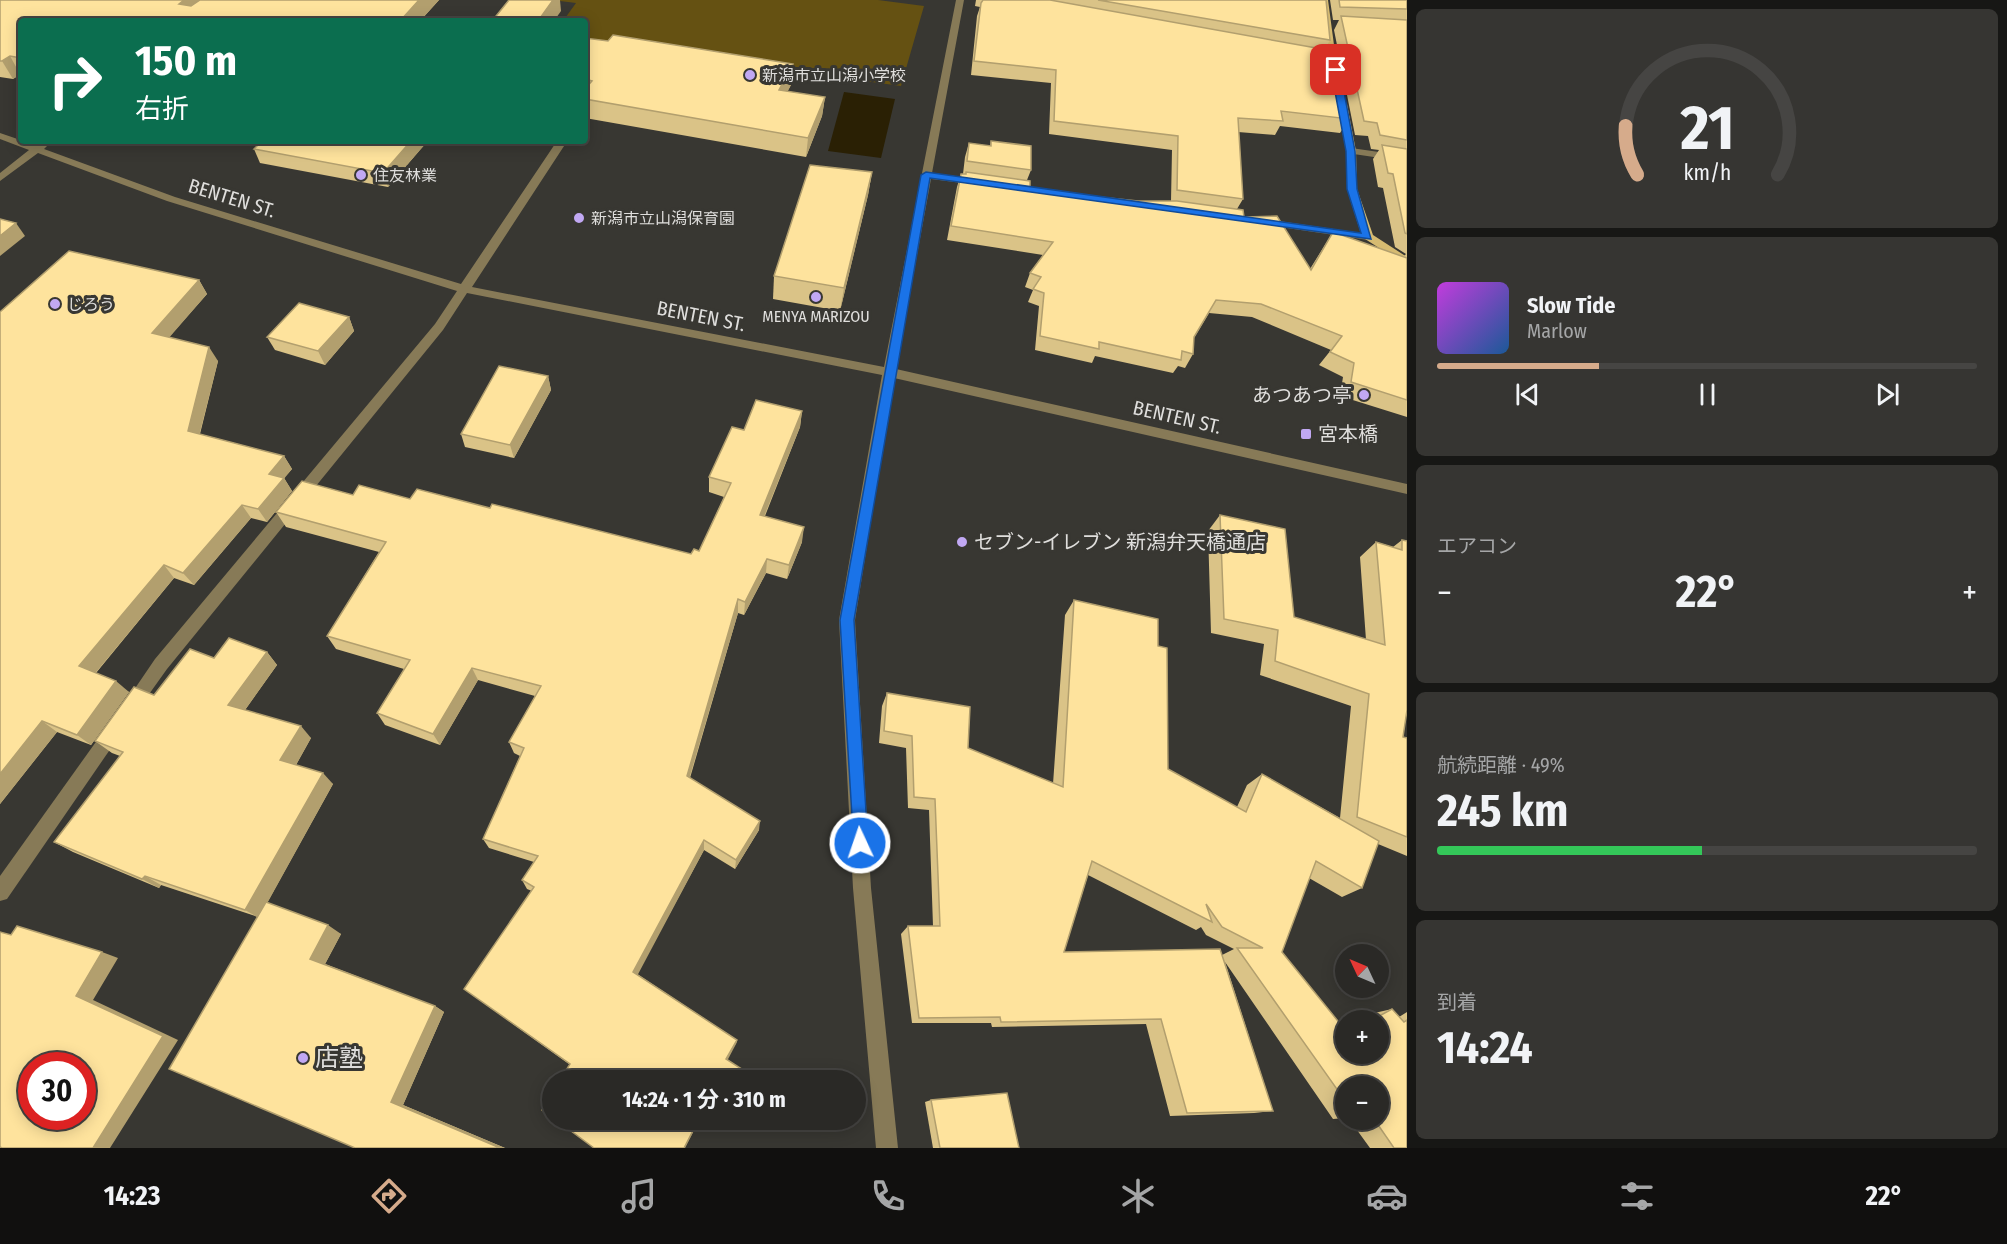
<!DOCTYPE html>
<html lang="ja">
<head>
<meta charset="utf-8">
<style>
	:root { --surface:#2a2926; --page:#363532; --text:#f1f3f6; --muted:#a5a6a7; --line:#464543; --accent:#d6ab8b }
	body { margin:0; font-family:"Fira Sans Condensed","Noto Sans JP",sans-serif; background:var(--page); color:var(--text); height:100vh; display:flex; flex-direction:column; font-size:22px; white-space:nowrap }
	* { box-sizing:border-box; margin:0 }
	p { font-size:20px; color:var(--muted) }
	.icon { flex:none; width:33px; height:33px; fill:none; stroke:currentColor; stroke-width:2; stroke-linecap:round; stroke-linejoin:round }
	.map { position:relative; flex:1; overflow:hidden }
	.sheet { display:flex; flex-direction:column; gap:9px; padding:9px; background:#171715; width:600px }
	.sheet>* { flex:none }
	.hud { position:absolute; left:18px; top:18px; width:570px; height:126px; border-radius:6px; box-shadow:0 3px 15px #0003,0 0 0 2px var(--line); background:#0b6e4f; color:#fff; overflow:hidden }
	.needle { width:39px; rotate:314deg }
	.buttons { position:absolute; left:1335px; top:944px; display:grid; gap:12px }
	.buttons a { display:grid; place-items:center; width:54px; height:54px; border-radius:50%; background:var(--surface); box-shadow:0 3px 15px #0003,0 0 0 2px var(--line); font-size:30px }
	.speed { position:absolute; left:18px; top:1052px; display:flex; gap:12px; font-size:30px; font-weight:700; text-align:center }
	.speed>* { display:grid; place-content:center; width:78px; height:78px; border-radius:50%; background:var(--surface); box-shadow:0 3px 15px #0003,0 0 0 2px var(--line); line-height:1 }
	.speed .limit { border:9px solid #d22; background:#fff; color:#111 }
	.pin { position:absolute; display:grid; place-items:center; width:51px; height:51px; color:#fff; margin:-26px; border-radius:12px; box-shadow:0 3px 9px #0006 }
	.me { position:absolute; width:66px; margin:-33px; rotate:357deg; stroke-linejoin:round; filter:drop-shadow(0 0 4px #0008) }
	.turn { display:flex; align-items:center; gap:21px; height:126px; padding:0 18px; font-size:27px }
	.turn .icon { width:78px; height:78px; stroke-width:2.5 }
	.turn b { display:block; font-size:42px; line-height:51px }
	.big { font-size:45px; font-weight:700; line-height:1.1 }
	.sheet .tile { flex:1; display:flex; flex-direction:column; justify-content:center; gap:9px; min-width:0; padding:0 21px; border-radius:9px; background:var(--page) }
	.sheet .dial { align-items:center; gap:0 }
	.dial svg { height:156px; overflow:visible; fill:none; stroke:var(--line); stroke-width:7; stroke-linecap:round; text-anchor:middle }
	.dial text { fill:var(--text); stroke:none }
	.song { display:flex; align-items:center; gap:18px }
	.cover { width:72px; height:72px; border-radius:9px; background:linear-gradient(135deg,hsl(290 70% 55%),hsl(210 70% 35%)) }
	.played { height:6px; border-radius:3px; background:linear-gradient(90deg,var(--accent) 30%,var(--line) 30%) }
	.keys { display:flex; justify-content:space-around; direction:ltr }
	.heat { display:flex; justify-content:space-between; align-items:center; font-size:33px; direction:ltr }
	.charge { height:9px; border-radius:4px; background:linear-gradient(90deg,#34c759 49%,var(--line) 0) }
	.trip { position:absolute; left:542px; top:1070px; width:324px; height:60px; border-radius:30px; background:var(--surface); box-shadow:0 3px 15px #0003,0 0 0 2px var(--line); font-weight:700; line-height:60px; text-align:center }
	.menu { display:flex; height:96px; justify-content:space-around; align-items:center; background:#11100f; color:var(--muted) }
	.menu .icon { width:42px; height:42px }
	.menu .active { color:var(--accent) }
	.menu b { font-size:27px; color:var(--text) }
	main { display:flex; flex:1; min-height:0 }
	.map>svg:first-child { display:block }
	.green { fill:#655112 }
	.water { fill:#2a2004 }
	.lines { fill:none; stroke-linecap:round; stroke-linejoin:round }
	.minor { fill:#877a57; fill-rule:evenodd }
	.major { fill:#d6bb71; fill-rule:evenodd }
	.wall { fill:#dac387; fill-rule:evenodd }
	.shaded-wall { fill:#b29f6e }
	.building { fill:#fee39d; stroke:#b29f6e; stroke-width:1.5; fill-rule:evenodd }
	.route { fill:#1a73e8; stroke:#114b97; stroke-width:1.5 }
	.poi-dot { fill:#c1a8f3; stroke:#383732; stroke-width:2 }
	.labels { text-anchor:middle; stroke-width:6; stroke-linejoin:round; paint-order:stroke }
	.far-poi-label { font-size:16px; fill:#dfdedc; stroke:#383732; text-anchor:start }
	.street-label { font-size:20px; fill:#dfdedc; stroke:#383732 }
	.poi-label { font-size:20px; fill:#dfdedc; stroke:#383732; text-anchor:start }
	.near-poi-label { font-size:24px; fill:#dfdedc; stroke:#383732; text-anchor:start }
</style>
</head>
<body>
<main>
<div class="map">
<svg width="1407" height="1148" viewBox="0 0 1407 1148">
	<rect width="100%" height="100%" fill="#383732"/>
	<polygon class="green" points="552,0 878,0 924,6 901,86 585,43 585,21 563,21 576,3"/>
	<polygon class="water" points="844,92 895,99 881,158 828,151"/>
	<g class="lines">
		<g class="minor">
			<polygon points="956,0 964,0 932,173 978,179 983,182 978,185 931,179 896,369 1407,484 1407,494 894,378 855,620 871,888 898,1148 876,1148 853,888 839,620 882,375 467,293 443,330 167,669 137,711 131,714 125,711 123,706 155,659 435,324 457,291 167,201 38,153 0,181 0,173 29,150 0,139 0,133 35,145 41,141 52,141 44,149 175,197 461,284 557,141 565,141 566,143 472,287 884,367"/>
			<polygon points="1351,148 1407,156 1407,162 1347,153 1346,151"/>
			<polygon points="1011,184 1067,192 1072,195 1067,198 1007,189 1006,187"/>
			<polygon points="1264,219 1368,234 1374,237 1368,240 1260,224 1258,222"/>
			<polygon points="114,722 120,725 122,730 120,735 7,899 0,901 0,876 108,725"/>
		</g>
		<g class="major">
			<polygon points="1320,0 1328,0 1336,60 1340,69 1335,72 1332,71 1326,60"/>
			<polygon points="1342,101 1347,104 1356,151 1357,189 1373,235 1407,257 1407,266 1362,237 1347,189 1346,151 1337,104"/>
		</g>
	</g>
	<g class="wall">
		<polygon points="0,0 439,0 420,21 21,21 21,74 13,79 0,77"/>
		<polygon points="976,0 1326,0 1330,40 1325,49 1349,119 1340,133 1280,126 1275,135 1238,132 1243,199 1237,209 1244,217 1310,269 1333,232 1403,257 1406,254 1395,247 1383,188 1378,187 1373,159 1379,150 1371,149 1368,136 1355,135 1334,30 1339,20 1333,20 1330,0 1407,0 1407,417 1340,396 1343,377 1319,365 1331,350 1252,317 1209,313 1194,338 1193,354 1185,368 1178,366 1173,373 1095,356 1092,363 1035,350 1039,306 1028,302 1033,290 1025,287 1030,273 1043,255 947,240 957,187 961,174 963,174 965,157 969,143 990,146 991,141 1031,170 1027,180 1030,190 1138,201 1171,201 1172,150 1049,134 1051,83 971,75 977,16 980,7 975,6"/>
		<polygon points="585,38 792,83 787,92 825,97 822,116 806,157 585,118"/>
		<polygon points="426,143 388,187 260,163 254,149"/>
		<polygon points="872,172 868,195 840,311 773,299 774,276"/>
		<polygon points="199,280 207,294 169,337 218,361 200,434 284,456 292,469 284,478 292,491 267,522 251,518 194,585 174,578 96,673 129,692 91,745 57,732 0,804 0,312"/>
		<polygon points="349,317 354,331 325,365 275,350 267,337"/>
		<polygon points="548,376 551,390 514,458 465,447 461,434"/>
		<polygon points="802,411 800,427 765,516 802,542 787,579 766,573 744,615 738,613 690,778 759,830 735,869 704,850 637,974 737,1040 736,1044 569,1064 464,989 532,891 527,889 522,880 534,862 489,848 483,839 520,756 514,753 509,742 535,696 478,680 440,745 385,725 377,713 404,669 336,649 327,636 379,552 286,527 276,512 353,495 410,499 490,508 691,554 699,551 724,497 709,492 709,477 744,430"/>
		<path d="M 1220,515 L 1294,617 L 1366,640 L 1360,557 L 1376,542 L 1393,547 L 1402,540 L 1403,737 L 1407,738 L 1407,856 L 1378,844 L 1362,888 L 1342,897 L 1309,878 L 1282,952 L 1344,1029 L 1346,1028 L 1346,1053 L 1378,1020 L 1360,1020 L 1370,1014 L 1392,1009 L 1399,1017 L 1407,1012 L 1407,1148 L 1370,1148 L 1349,1119 L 1378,1119 L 1346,1086 L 1346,1118 L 1333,1119 L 1225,962 L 1273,1111 L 1254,1113 L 1170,1116 L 1146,1024 L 992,1027 L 991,1023 L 912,1023 L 901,934 L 908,926 L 933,926 L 929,810 L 908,808 L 906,748 L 879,743 L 882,706 L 887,693 L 968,748 L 1053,784 L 1065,615 L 1074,600 L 1158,646 L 1168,769 L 1237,807 L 1247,785 L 1262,774 L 1340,818 L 1351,706 L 1260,675 L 1264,644 L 1211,633 L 1208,531 ZM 1088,875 L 1196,930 L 1201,927 L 1206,935 L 1234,949 L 1222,955 L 1064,952 Z"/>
		<polygon points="267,652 277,665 245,710 311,738 296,765 333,784 267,903 341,934 325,964 435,1006 444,1012 403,1105 505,1148 355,1148 258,917 161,885 159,888 73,852 54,842 120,756 112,753 95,741 154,695 214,658"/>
		<polygon points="931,1100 1019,1148 933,1148 925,1102"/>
	</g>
	<g class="shaded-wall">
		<polygon points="184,0 212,0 187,21 179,4"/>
		<polygon points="419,0 439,0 420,21 400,21"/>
		<polygon points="553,0 560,0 561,11 554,21 538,21"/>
		<polygon points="10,56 20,74 13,79 2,61"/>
		<polygon points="793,64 792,83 778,110 779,90"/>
		<polygon points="825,97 822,116 806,157 808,138"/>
		<polygon points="411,141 425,141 426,143 388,187 383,173"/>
		<polygon points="872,172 868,195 840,311 844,288"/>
		<polygon points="16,223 25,236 0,256 0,236"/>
		<polygon points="199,280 207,294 161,347 152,333"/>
		<polygon points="349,317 354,331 325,365 318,351"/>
		<polygon points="209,347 218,361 197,444 188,431"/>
		<polygon points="548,376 551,390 514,458 510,445"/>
		<polygon points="802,411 800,427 759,529 760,515"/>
		<polygon points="284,456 292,469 277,487 269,474"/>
		<polygon points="284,478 292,491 267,522 258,509"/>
		<polygon points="242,505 251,518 194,585 183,573"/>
		<polygon points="804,527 802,542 787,579 789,565"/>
		<polygon points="767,559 766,573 744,615 745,602"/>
		<polygon points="164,565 174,578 92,677 79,666"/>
		<polygon points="738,599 738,613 687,786 687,776"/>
		<polygon points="267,652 277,665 240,717 228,705"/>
		<polygon points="472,668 478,680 440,745 433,734"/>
		<polygon points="116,681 129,692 91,745 77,735"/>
		<polygon points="42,721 57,732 0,804 0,774"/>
		<polygon points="301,726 311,738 292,772 280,760"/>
		<polygon points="323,773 333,784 259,918 245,910"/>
		<polygon points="760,821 759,830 735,869 736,860"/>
		<polygon points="704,840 704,850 636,978 633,972"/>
		<polygon points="145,876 161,885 159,888 142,879"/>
		<polygon points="328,925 341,934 324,966 310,959"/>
		<polygon points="102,952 118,958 93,1000 178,1040 110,1148 93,1148 76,996"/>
		<polygon points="435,1006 444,1012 403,1105 505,1148 500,1148 391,1102"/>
		<polygon points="737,1040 736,1044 726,1063 726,1059"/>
		<polygon points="699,1119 700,1119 685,1148 684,1148"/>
	</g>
	<g class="building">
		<polygon points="0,0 184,0 179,4 191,6 200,0 419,0 400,21 21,21 21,58 10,56 2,61 0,61"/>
		<polygon points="509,0 553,0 538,21 492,21"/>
		<polygon points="983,0 1050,0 1333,51 1349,119 1281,111 1283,121 1238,118 1243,199 1177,190 1178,136 1054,121 1056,70 974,61 981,3"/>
		<polygon points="1098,0 1326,0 1330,40"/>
		<polygon points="1339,0 1407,0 1407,9 1340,7"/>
		<polygon points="1341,16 1407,20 1407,140 1380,135 1377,123 1364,121"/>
		<polygon points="613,35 793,64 779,90 825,97 808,138 585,99 585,89 592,81 585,79 585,38 608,41"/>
		<polygon points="262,141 411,141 383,173 254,149"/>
		<polygon points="991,141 1031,146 1031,170 967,161 969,143 991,146"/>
		<polygon points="1382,145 1407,149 1407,234 1405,233 1393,174 1388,173"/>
		<polygon points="810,165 872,172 844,288 774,276"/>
		<polygon points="966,172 1030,181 1030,190 1138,201 1177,201 1243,210 1244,217 1277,216 1311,270 1333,232 1407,258 1407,400 1351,382 1354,363 1330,352 1342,336 1261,304 1216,300 1194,337 1193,354 1182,351 1181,360 1099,342 1099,349 1040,336 1044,293 1033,289 1041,277 1030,273 1053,242 951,226 961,174 966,174"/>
		<polygon points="0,219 16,223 0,236"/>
		<polygon points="69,251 199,280 152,333 209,347 188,431 284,456 269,474 284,478 258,509 242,505 183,573 164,565 79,666 116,681 77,735 42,721 0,774 0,312"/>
		<polygon points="299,303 349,317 318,351 267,337"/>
		<polygon points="499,366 548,376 510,445 461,434"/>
		<polygon points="756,400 802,411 760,515 804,527 789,565 767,559 745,602 738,599 687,776 760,821 736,860 704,840 633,972 737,1040 726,1059 748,1073 745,1080 560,1080 570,1064 464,989 534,887 522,880 538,856 483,839 524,748 509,742 541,686 472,668 433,734 377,713 410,660 327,636 386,542 276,512 302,481 353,495 359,485 410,499 417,489 490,508 492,504 691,554 694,549 699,551 731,483 709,477 732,427 744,430"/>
		<polygon points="1220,515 1285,529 1294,617 1385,645 1376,542 1402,550 1402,540 1407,541 1407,710 1403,737 1407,738 1407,837 1357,817 1369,694 1275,661 1278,630 1224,619"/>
		<polygon points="1074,600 1158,619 1158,646 1167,648 1168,769 1246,812 1262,774 1379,841 1362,888 1316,861 1282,952 1346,1031 1346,1053 1378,1053 1378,1020 1372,1020 1392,1009 1404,1022 1407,1020 1407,1148 1394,1148 1374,1119 1378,1119 1378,1086 1346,1086 1346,1102 1237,948 1263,948 1222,927 1206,904 1212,922 1092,861 1064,952 1220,949 1273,1111 1187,1113 1161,1019 1001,1022 1000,1017 919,1018 908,926 940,926 935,799 914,797 912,736 884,731 887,693 970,707 968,748 1063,787"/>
		<polygon points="229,638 267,652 228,705 301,726 280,760 323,773 245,910 145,876 142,879 54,842 123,752 95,741 134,687 154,695 190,649 214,658"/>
		<polygon points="266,902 328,925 310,959 435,1006 391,1102 500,1148 355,1148 169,1069"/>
		<path d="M 17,926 L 102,952 L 76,996 L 163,1036 L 93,1148 L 2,1148 L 0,1147 L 0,932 L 11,935 ZM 32,1065 L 82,1065 L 82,1116 L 32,1116 Z"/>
		<polygon points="1007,1093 1019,1148 940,1148 931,1100"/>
		<polygon points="552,1094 552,1117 542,1110"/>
		<polygon points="555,1119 699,1119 684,1148 594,1148"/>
	</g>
	<polygon class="route" points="1336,68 1340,70 1355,151 1357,189 1371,239 930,178 854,620 868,843 866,849 860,851 854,849 840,620 921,175 926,172 1361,233 1347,189 1346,151 1331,70"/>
	<g class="poi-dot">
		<circle cx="750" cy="75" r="6"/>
		<circle cx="361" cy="175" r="6"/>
		<circle cx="579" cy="218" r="6"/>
		<circle cx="816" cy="297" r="6"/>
		<circle cx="55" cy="304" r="6"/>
		<circle cx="1364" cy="395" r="6"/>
		<rect x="1300" y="428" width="12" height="12" rx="3"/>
		<circle cx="962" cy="542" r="6"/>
		<circle cx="303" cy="1058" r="6"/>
	</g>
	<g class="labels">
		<g class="far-poi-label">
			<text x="762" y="81">新潟市立山潟小学校</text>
			<text x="373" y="181">住友林業</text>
			<text x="591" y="224">新潟市立山潟保育園</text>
			<text x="67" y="310">じろう</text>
			<text x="816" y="322" text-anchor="middle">MENYA MARIZOU</text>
		</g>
		<g class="street-label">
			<text transform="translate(232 198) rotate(17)" y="7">BENTEN ST.</text>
			<text transform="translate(701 316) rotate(11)" y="7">BENTEN ST.</text>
			<text transform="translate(1177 417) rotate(13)" y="7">BENTEN ST.</text>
		</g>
		<g class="poi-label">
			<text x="1352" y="402" text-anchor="end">あつあつ亭</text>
			<text x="1318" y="441">宮本橋</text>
			<text x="974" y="549">セブン-イレブン 新潟弁天橋通店</text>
		</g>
		<g class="near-poi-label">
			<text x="315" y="1066">店塾</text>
		</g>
	</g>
</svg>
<div class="buttons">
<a><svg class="needle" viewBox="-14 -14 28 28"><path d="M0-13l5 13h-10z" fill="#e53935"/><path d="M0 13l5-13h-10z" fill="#a5a6a7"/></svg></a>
<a>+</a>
<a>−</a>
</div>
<div class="speed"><div class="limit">30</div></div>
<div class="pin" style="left:1336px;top:70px;background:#d93025"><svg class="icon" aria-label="arrive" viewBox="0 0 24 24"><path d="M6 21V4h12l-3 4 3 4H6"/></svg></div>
<svg class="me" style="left:860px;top:843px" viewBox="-20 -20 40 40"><circle r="17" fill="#1a73e8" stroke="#fff" stroke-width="3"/><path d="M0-11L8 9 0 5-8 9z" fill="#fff"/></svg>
<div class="trip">14:24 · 1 分 · 310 m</div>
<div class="hud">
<div class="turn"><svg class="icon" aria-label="right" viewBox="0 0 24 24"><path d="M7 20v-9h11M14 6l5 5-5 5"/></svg><div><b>150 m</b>右折</div></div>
</div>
</div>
<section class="sheet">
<div class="tile dial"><svg viewBox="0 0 100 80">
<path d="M14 69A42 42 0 1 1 86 69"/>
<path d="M14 69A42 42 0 0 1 8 44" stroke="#d6ab8b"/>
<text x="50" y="56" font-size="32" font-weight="700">21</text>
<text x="50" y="72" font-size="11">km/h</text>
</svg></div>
<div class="tile">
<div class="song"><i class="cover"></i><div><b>Slow Tide</b><p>Marlow</p></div></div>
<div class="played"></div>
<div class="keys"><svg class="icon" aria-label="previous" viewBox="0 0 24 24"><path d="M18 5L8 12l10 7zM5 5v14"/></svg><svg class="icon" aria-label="pause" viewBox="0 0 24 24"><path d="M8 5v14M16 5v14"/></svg><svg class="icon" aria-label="next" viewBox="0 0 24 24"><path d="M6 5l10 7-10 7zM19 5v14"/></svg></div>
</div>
<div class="tile"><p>エアコン</p>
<div class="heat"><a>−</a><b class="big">22°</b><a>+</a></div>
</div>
<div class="tile"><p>航続距離 · 49%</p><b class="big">245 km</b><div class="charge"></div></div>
<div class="tile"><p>到着</p><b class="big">14:24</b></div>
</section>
</main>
<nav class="menu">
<b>14:23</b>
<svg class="icon active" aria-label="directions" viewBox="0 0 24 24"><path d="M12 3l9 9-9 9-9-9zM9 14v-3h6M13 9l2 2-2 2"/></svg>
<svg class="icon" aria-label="music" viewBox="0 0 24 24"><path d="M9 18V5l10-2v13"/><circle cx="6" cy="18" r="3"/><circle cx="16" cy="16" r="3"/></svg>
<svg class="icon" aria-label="phone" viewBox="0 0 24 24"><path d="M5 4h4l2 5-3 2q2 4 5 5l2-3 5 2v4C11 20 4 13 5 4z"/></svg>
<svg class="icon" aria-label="climate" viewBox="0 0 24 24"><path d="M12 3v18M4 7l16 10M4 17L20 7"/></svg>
<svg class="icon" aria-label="car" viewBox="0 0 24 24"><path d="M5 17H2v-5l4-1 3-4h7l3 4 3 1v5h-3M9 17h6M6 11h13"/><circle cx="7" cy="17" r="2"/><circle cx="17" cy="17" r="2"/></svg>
<svg class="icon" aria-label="filters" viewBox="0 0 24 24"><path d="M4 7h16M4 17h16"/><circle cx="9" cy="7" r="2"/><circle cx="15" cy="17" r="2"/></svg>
<b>22°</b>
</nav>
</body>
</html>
